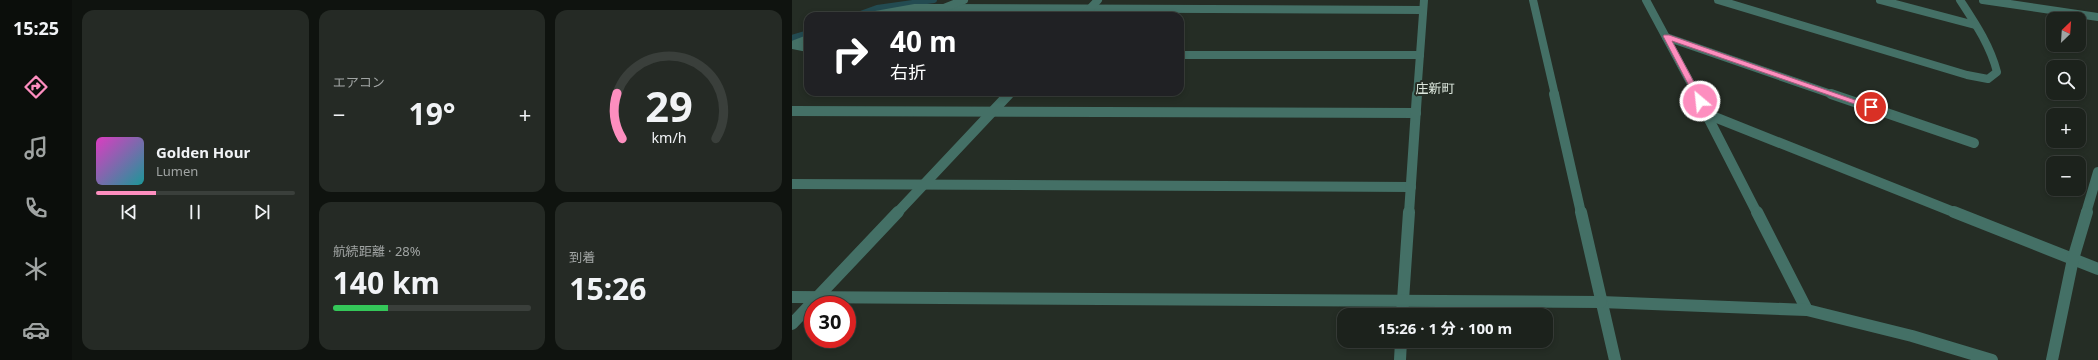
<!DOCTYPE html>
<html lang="ja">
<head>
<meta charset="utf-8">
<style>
	:root { --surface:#1c221c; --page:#252a25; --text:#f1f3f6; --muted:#a0a4a3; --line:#3a3f3b; --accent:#fd8ebf }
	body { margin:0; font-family:"Noto Sans","Noto Sans JP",sans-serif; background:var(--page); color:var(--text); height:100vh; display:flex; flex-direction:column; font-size:15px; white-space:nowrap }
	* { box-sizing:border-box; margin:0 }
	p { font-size:13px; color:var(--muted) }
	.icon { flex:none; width:22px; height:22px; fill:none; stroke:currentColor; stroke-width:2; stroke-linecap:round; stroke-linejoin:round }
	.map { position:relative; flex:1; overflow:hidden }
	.sheet { display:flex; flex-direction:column; gap:10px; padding:10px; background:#0f130f; width:720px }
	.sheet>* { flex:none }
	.top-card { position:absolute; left:12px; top:12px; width:380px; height:84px; border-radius:12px; box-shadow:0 2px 6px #0003,0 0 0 1px var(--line); background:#202124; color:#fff; overflow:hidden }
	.needle { width:26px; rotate:25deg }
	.buttons { position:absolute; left:1254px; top:12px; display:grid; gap:8px }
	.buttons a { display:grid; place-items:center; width:40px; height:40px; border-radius:8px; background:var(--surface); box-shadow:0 2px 6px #0003,0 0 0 1px var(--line); font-size:20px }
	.speed { position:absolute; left:12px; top:296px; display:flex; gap:8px; font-size:20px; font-weight:700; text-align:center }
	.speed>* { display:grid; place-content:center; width:52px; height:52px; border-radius:50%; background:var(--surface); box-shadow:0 2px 6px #0003,0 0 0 1px var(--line); line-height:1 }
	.speed .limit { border:6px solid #d22; background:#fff; color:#111 }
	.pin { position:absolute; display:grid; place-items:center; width:34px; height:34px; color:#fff; margin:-17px; border:2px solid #fff; border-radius:50%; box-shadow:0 1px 4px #0007 }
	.me { position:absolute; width:44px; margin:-22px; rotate:332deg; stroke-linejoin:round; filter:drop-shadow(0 0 3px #0008) }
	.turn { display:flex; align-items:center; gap:14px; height:84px; padding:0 20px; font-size:18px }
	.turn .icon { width:52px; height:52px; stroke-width:2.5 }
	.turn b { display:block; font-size:28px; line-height:34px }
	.big { font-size:30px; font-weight:700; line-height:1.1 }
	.sheet .tile { flex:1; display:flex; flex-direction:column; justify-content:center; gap:6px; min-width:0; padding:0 14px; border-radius:12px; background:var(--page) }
	.sheet .dial { align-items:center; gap:0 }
	.dial svg { height:104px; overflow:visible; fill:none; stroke:var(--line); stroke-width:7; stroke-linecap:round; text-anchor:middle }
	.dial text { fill:var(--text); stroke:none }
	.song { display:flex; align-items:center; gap:12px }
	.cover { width:48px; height:48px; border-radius:6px; background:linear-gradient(135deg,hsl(310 70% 55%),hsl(180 70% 35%)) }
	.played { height:4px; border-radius:2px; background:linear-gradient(90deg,var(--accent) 30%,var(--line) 30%) }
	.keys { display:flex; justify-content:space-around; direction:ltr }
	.heat { display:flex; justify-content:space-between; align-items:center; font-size:22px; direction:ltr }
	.charge { height:6px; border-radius:3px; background:linear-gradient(90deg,#34c759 28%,var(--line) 0) }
	.sheet .tiles { flex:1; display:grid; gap:10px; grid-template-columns:repeat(3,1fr) }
	.tile:first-child { grid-row:span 2 }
	.trip { position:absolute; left:545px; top:308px; width:216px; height:40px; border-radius:12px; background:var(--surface); box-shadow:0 2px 6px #0003,0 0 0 1px var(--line); font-weight:700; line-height:40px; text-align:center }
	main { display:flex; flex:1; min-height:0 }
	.menu { display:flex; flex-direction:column; width:72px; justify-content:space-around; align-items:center; background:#0b0e0b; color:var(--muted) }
	.menu .icon { width:28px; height:28px }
	.menu .on { color:var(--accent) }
	.menu b { font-size:18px; color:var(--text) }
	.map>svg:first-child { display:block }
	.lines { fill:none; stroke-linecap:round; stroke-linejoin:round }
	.stream { stroke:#234b51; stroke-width:6 }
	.minor-far2 { stroke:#447066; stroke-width:8 }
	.minor-far1 { stroke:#447066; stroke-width:10 }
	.minor { stroke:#447066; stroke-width:12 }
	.tertiary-far2 { stroke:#447066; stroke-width:8 }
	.tertiary-far1 { stroke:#447066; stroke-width:10 }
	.tertiary { stroke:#447066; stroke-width:12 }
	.route { fill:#fd8ebf; stroke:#a45c7c }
	.labels { text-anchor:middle; stroke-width:4; stroke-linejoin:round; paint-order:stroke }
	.neighbourhood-label { font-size:13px; fill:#dce7dd; stroke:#252d25 }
</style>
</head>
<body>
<main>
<nav class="menu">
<b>15:25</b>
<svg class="icon on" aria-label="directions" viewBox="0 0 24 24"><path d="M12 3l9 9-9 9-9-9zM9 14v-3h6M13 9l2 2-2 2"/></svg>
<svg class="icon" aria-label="music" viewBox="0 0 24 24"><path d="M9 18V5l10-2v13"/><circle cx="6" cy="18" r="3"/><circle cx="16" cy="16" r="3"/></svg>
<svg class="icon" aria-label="phone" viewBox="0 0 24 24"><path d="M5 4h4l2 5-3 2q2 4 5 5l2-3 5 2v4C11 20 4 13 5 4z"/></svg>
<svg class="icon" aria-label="climate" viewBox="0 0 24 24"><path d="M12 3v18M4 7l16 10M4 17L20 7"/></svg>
<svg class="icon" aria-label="car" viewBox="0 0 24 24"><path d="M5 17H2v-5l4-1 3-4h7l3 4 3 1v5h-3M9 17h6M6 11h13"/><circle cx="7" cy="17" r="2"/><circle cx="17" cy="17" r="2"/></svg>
</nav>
<section class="sheet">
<div class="tiles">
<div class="tile">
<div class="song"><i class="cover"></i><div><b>Golden Hour</b><p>Lumen</p></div></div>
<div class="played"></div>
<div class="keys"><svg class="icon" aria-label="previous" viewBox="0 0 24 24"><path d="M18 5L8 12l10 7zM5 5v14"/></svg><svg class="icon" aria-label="pause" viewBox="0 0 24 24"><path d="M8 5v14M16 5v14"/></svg><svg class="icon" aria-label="next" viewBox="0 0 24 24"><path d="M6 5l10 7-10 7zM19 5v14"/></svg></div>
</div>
<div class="tile"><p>エアコン</p>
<div class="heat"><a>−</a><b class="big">19°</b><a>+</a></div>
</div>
<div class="tile dial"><svg viewBox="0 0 100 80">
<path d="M14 69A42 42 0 1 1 86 69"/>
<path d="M14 69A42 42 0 0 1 10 34" stroke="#fd8ebf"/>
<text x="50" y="56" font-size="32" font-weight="700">29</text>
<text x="50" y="72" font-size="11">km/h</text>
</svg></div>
<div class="tile"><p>航続距離 · 28%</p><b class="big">140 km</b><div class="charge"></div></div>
<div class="tile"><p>到着</p><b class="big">15:26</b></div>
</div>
</section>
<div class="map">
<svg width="1306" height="360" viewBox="0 0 1306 360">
	<rect width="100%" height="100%" fill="#252d25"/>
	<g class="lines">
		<g class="stream">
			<polyline points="63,16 85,8 142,0"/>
			<polyline points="0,38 16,33"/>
		</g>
		<g class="minor-far2">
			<polyline points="854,0 905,95"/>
			<path d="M 926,0 L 1175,75 L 1196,79 L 1205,72 C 1198,45 1183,23 1168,0"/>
			<polyline points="1088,0 1183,25"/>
			<polyline points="1191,0 1306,17"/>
			<polyline points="152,8 631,10"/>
			<polyline points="78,16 123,8 152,8 172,0"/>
			<polyline points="291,16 306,0"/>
			<polyline points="874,37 1042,95"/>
			<polyline points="0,45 16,39"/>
			<polyline points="0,45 16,48"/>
			<polyline points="388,55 628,55"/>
			<polyline points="216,95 219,92"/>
			<polyline points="625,95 632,0"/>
		</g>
		<g class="minor-far1">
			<polyline points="904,94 965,213"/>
			<polyline points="1039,94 1182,143"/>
			<polyline points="0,111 624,113"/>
			<polyline points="915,114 1164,213"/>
			<polyline points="0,184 619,187"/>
			<polyline points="105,213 217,94"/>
			<polyline points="617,213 625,94"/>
			<polyline points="1294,213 1306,172"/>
		</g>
		<g class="minor">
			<polyline points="965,212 1015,310"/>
			<polyline points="1162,212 1306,269"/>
			<polyline points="809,302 1015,310 1120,336 1200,360"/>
			<polyline points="610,315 617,212"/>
			<polyline points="0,324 106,212"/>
			<polyline points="608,360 609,341"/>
			<polyline points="1260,360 1281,259 1295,212"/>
		</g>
		<polyline class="tertiary-far2" points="741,0 763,95"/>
		<polyline class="tertiary-far1" points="762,94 789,213"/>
		<g class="tertiary">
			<polyline points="789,212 823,360"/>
			<polyline points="0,297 809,302"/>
		</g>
	</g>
	<polygon class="route" points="872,35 877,35 1083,107 1077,109 880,41 912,101 906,103 871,36"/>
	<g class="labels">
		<g class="neighbourhood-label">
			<text x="643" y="93">庄新町</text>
		</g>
	</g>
</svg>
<div class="buttons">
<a><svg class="needle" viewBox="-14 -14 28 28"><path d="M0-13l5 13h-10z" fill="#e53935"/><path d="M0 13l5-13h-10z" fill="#a0a4a3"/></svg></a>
<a><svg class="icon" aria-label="search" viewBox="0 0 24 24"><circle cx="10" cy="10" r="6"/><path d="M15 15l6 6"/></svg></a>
<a>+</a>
<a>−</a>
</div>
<div class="speed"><div class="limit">30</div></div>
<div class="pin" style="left:1079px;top:107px;background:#d93025"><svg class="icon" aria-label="arrive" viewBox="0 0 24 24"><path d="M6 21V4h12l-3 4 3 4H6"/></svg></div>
<svg class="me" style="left:908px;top:101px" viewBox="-20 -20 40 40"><circle r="17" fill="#fd8ebf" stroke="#fff" stroke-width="3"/><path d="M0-11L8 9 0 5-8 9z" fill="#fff"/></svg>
<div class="trip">15:26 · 1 分 · 100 m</div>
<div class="top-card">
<div class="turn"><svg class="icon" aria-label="right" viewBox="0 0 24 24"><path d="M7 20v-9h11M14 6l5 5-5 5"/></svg><div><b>40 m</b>右折</div></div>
</div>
</div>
</main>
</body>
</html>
